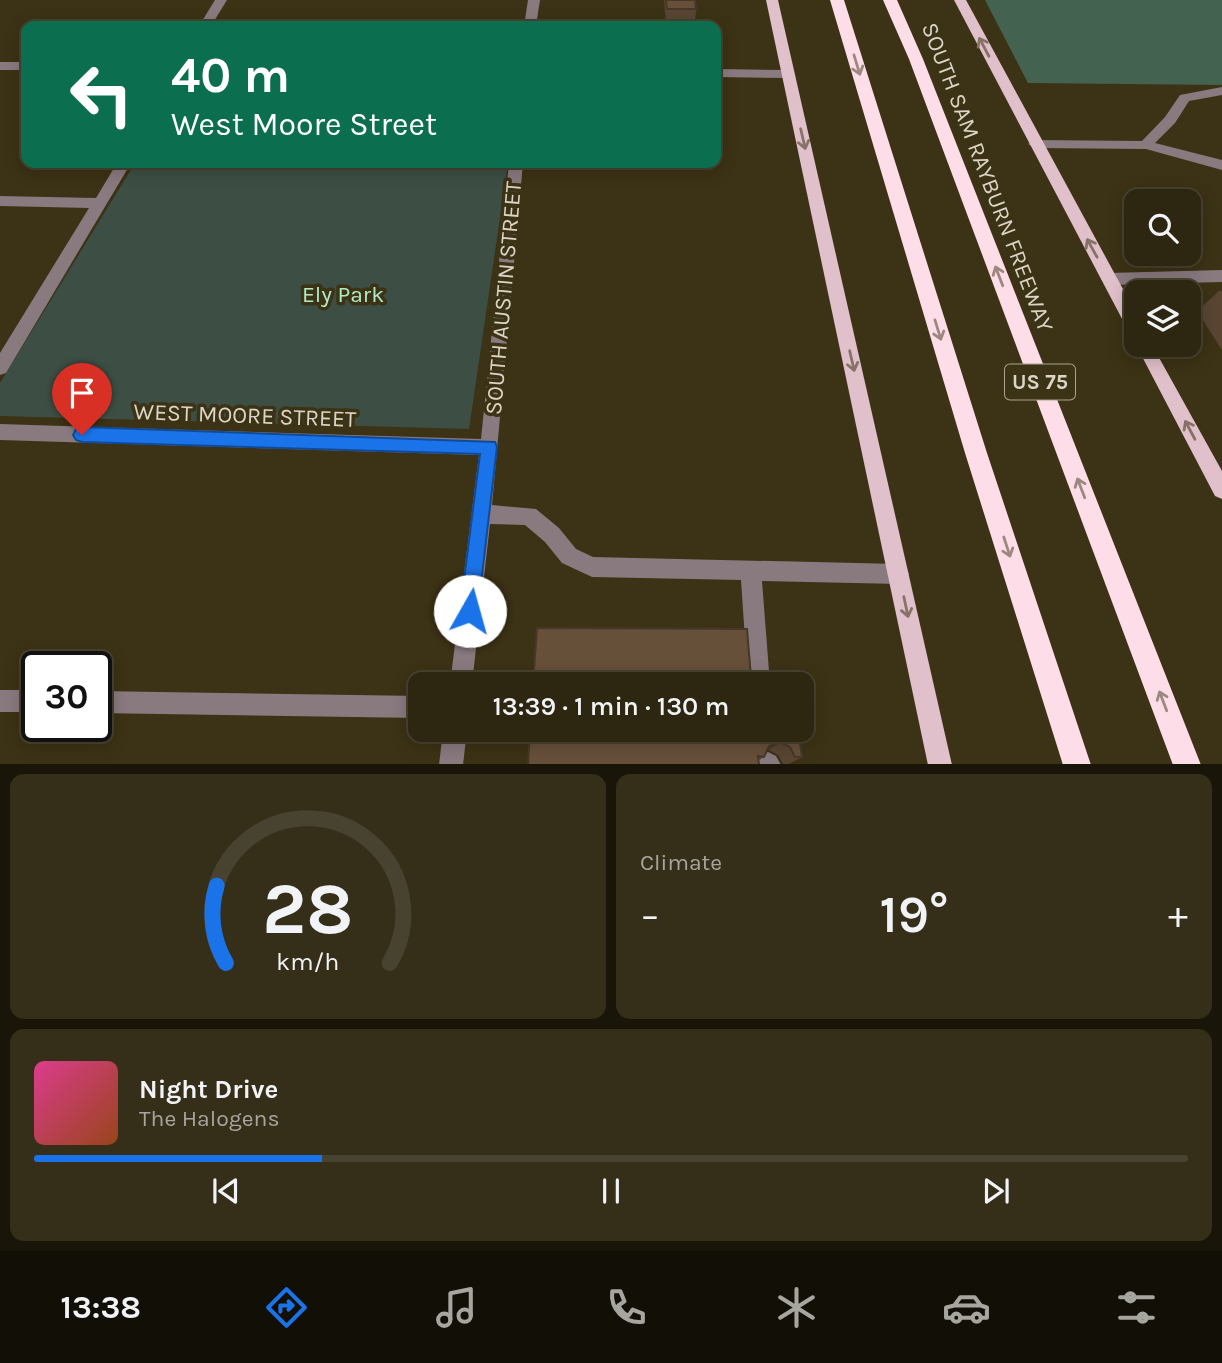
<!DOCTYPE html>
<html lang="en">
<head>
<meta charset="utf-8">
<style>
	:root { --surface:#2d2610; --page:#352e19; --text:#f1f3f6; --muted:#a7a59f; --line:#484330; --accent:#1a73e8 }
	body { margin:0; font-family:Karla,sans-serif; background:var(--page); color:var(--text); height:100vh; display:flex; flex-direction:column; font-size:26px; white-space:nowrap }
	* { box-sizing:border-box; margin:0 }
	p { font-size:23px; color:var(--muted) }
	.icon { flex:none; width:38px; height:38px; fill:none; stroke:currentColor; stroke-width:2; stroke-linecap:round; stroke-linejoin:round }
	.map { position:relative; height:764px; overflow:hidden }
	.panel { display:flex; flex-direction:column; gap:10px; padding:10px; background:#191509; flex:1 }
	.panel>* { flex:none }
	.hud { position:absolute; left:21px; top:21px; width:700px; height:147px; border-radius:14px; box-shadow:0 4px 18px #0003,0 0 0 2px var(--line); background:#0b6e4f; color:#fff; overflow:hidden }
	.buttons { position:absolute; left:1124px; top:189px; display:grid; gap:14px }
	.buttons a { display:grid; place-items:center; width:77px; height:77px; border-radius:14px; background:var(--surface); box-shadow:0 4px 18px #0003,0 0 0 2px var(--line); font-size:35px }
	.speed { position:absolute; left:21px; top:651px; display:flex; gap:14px; font-size:35px; font-weight:700; text-align:center }
	.speed>* { display:grid; place-content:center; width:91px; height:91px; border-radius:50%; background:var(--surface); box-shadow:0 4px 18px #0003,0 0 0 2px var(--line); line-height:1 }
	.speed .limit { border:4px solid #111; border-radius:10px; background:#fff; color:#111 }
	.pin { position:absolute; display:grid; place-items:center; width:60px; height:60px; color:#fff; margin:-72px -30px; border-radius:50% 50% 50% 0; rotate:-45deg; box-shadow:0 0 7px #0007 }
	.pin .icon { rotate:45deg }
	.me { position:absolute; width:77px; margin:-38px; rotate:7deg; stroke-linejoin:round; filter:drop-shadow(0 0 5px #0008) }
	.turn { display:flex; align-items:center; gap:24px; height:147px; padding:0 35px; font-size:32px }
	.turn .icon { width:91px; height:91px; stroke-width:2.5 }
	.turn b { display:block; font-size:49px; line-height:60px }
	.big { font-size:52px; font-weight:600; line-height:1.1 }
	.panel .card { flex:1; display:flex; flex-direction:column; justify-content:center; gap:10px; min-width:0; padding:0 24px; border-radius:14px; background:var(--page) }
	.panel .dial { align-items:center; gap:0 }
	.dial svg { height:182px; overflow:visible; fill:none; stroke:var(--line); stroke-width:7; stroke-linecap:round; text-anchor:middle }
	.dial text { fill:var(--text); stroke:none }
	.song { display:flex; align-items:center; gap:21px }
	.cover { width:84px; height:84px; border-radius:10px; background:linear-gradient(135deg,hsl(330 70% 55%),hsl(20 70% 35%)) }
	.played { height:7px; border-radius:4px; background:linear-gradient(90deg,var(--accent) 25%,var(--line) 25%) }
	.keys { display:flex; justify-content:space-around; direction:ltr }
	.heat { display:flex; justify-content:space-between; align-items:center; font-size:38px; direction:ltr }
	.panel .tiles { flex:1; display:grid; gap:10px; grid-template-columns:1fr 1fr }
	.card:last-child { grid-column:span 2 }
	.trip { position:absolute; left:408px; top:672px; width:406px; height:70px; border-radius:14px; background:var(--surface); box-shadow:0 4px 18px #0003,0 0 0 2px var(--line); font-weight:600; line-height:70px; text-align:center }
	.tab-bar { display:flex; height:112px; justify-content:space-around; align-items:center; background:#120f06; color:var(--muted) }
	.tab-bar .icon { width:49px; height:49px }
	.tab-bar .selected { color:var(--accent) }
	.tab-bar b { font-size:32px; color:var(--text) }
	.map>svg:first-child { display:block }
	.green { fill:#3d4f44 }
	.forest { fill:#446250 }
	.lines { fill:none; stroke-linecap:round; stroke-linejoin:round }
	.minor { fill:#897a7f; fill-rule:evenodd }
	.major { fill:#e0c0cb; fill-rule:evenodd }
	.highway { fill:#fddee8; fill-rule:evenodd }
	.wall { fill:#594532 }
	.shaded-wall { fill:#483829 }
	.building { fill:#67503a; stroke:#483829; stroke-width:2 }
	.oneway { stroke:#867267 }
	.oneway2 { stroke:#9c887e }
	.route { fill:#1a73e8; stroke:#114b97; stroke-width:2 }
	.labels { text-anchor:middle; stroke-width:7; stroke-linejoin:round; paint-order:stroke }
	.shield { fill:#3c3215; stroke:#aba490; stroke-width:2 }
	.shield-label { font-size:21px; font-weight:bold; fill:#dbd5c5 }
	.street-label { font-size:23px; fill:#dbd5c5; stroke:#3c3215 }
	.park-label { font-size:23px; fill:#b0e9c6; stroke:#3c3215 }
</style>
</head>
<body>
<div class="map">
<svg width="1222" height="765" viewBox="0 0 1222 765">
	<rect width="100%" height="100%" fill="#3c3215"/>
	<polygon class="green" points="135,163 508,163 469,429 0,416 0,383"/>
	<polygon class="forest" points="985,0 1222,0 1222,85 1028,83"/>
	<g class="lines">
		<g class="minor">
			<polygon points="215,0 227,0 211,26 199,26"/>
			<polygon points="528,0 540,0 536,26 524,26"/>
			<rect x="0" y="62" width="26" height="8"/>
			<polygon points="716,69 788,70 794,74 788,78 716,77"/>
			<polygon points="1222,87 1222,95 1189,101 1175,123 1155,143 1222,160 1222,170 1146,149 1035,148 1028,144 1035,140 1142,141 1165,117 1180,95"/>
			<polygon points="117,163 131,163 6,373 0,375 0,353 89,208 0,206 0,196 96,198"/>
			<polygon points="509,163 523,163 492,505 536,509 559,528 576,549 593,557 899,564 906,567 909,574 906,581 899,584 762,581 770,684 748,684 741,580 592,577 562,563 545,542 525,525 490,524 472,684 450,684 479,455 0,440 0,424 481,439"/>
			<polygon points="1222,270 1222,282 1109,285 1101,279 1109,273"/>
			<rect x="0" y="690" width="37" height="22"/>
			<polygon points="96,691 420,696 420,718 96,713"/>
			<polygon points="443,730 467,730 463,765 439,765"/>
			<polygon points="768,752 776,756 781,765 756,765 760,756"/>
		</g>
		<g class="major">
			<polygon points="766,0 778,0 952,765 928,765"/>
			<polygon points="954,0 966,0 1136,313 1136,335 1130,334"/>
			<polygon points="1136,345 1152,345 1222,471 1222,499 1215,496"/>
		</g>
		<g class="highway">
			<polygon points="830,0 844,0 987,453 1091,765 1063,765 965,453"/>
			<polygon points="883,0 897,0 923,59 1201,765 1173,765 909,59"/>
		</g>
	</g>
	<g class="wall">
		<polygon points="664,0 695,0 696,9 695,24 666,24"/>
		<polygon points="1219,291 1222,291 1222,350 1197,311"/>
		<polygon points="798,730 802,757 789,764 783,764 778,755 769,750 767,751 764,757 759,760 528,765"/>
	</g>
	<polygon class="shaded-wall" points="780,742 769,750 759,754 769,746"/>
	<g class="building">
		<polygon points="666,0 695,0 696,9 667,9"/>
		<polygon points="537,628 747,629 751,677 791,677 792,684 533,684"/>
		<polygon points="530,730 798,730 802,757 795,757 790,747 780,742 769,746 764,757 758,756 759,765 528,765"/>
	</g>
	<defs><path id="oneway-shaft" d="M-6 0H5M1.5-3L5.5 0L1.5 3" fill="none" stroke-width="1.6" stroke-linecap="round" stroke-linejoin="round" transform="scale(1.75)"/></defs>
	<g class="oneway">
		<use href="#oneway-shaft" transform="translate(984 47) rotate(-118)"/>
		<use href="#oneway-shaft" transform="translate(803 139) rotate(77)"/>
		<use href="#oneway-shaft" transform="translate(1092 248) rotate(-119)"/>
		<use href="#oneway-shaft" transform="translate(852 361) rotate(77)"/>
		<use href="#oneway-shaft" transform="translate(1190 430) rotate(-118)"/>
		<use href="#oneway-shaft" transform="translate(906 607) rotate(78)"/>
	</g>
	<g class="oneway2">
		<use href="#oneway-shaft" transform="translate(857 65) rotate(73)"/>
		<use href="#oneway-shaft" transform="translate(999 276) rotate(-111)"/>
		<use href="#oneway-shaft" transform="translate(938 330) rotate(73)"/>
		<use href="#oneway-shaft" transform="translate(1081 488) rotate(-111)"/>
		<use href="#oneway-shaft" transform="translate(1007 547) rotate(72)"/>
		<use href="#oneway-shaft" transform="translate(1163 701) rotate(-111)"/>
	</g>
	<polygon class="route" points="82,427 495,442 497,447 477,618 470,621 463,618 460,611 480,454 82,442 76,440 73,435 76,429"/>
	<g class="labels">
		<rect class="shield" x="1005" y="364.5" width="70" height="35" rx="5"/>
		<g class="shield-label">
			<text x="1040" y="389">US 75</text>
		</g>
		<g class="street-label">
			<text transform="translate(988 177) rotate(69)" y="8">SOUTH SAM RAYBURN FREEWAY</text>
			<text transform="translate(503 298) rotate(-85)" y="8">SOUTH AUSTIN STREET</text>
			<text transform="translate(245 415) rotate(2)" y="8">WEST MOORE STREET</text>
		</g>
		<g class="park-label">
			<text x="343" y="302">Ely Park</text>
		</g>
	</g>
</svg>
<div class="buttons">
<a><svg class="icon" aria-label="search" viewBox="0 0 24 24"><circle cx="10" cy="10" r="6"/><path d="M15 15l6 6"/></svg></a>
<a><svg class="icon" aria-label="layers" viewBox="0 0 24 24"><path d="M12 4l9 5-9 5-9-5zM3 14l9 5 9-5"/></svg></a>
</div>
<div class="speed"><div class="limit">30</div></div>
<div class="pin" style="left:82px;top:435px;background:#d93025"><svg class="icon" aria-label="arrive" viewBox="0 0 24 24"><path d="M6 21V4h12l-3 4 3 4H6"/></svg></div>
<svg class="me" style="left:470px;top:611px" viewBox="-20 -20 40 40"><circle r="19" fill="#fff"/><path d="M0-13L10 11 0 6-10 11z" fill="#1a73e8"/></svg>
<div class="trip">13:39 · 1 min · 130 m</div>
<div class="hud">
<div class="turn"><svg class="icon" aria-label="left" viewBox="0 0 24 24"><path d="M17 20v-9H6M10 6l-5 5 5 5"/></svg><div><b>40 m</b>West Moore Street</div></div>
</div>
</div>
<section class="panel">
<div class="tiles">
<div class="card dial"><svg viewBox="0 0 100 80">
<path d="M14 69A42 42 0 1 1 86 69"/>
<path d="M14 69A42 42 0 0 1 10 35" stroke="#1a73e8"/>
<text x="50" y="56" font-size="32" font-weight="700">28</text>
<text x="50" y="72" font-size="11">km/h</text>
</svg></div>
<div class="card"><p>Climate</p>
<div class="heat"><a>−</a><b class="big">19°</b><a>+</a></div>
</div>
<div class="card">
<div class="song"><i class="cover"></i><div><b>Night Drive</b><p>The Halogens</p></div></div>
<div class="played"></div>
<div class="keys"><svg class="icon" aria-label="previous" viewBox="0 0 24 24"><path d="M18 5L8 12l10 7zM5 5v14"/></svg><svg class="icon" aria-label="pause" viewBox="0 0 24 24"><path d="M8 5v14M16 5v14"/></svg><svg class="icon" aria-label="next" viewBox="0 0 24 24"><path d="M6 5l10 7-10 7zM19 5v14"/></svg></div>
</div>
</div>
</section>
<nav class="tab-bar">
<b>13:38</b>
<svg class="icon selected" aria-label="directions" viewBox="0 0 24 24"><path d="M12 3l9 9-9 9-9-9zM9 14v-3h6M13 9l2 2-2 2"/></svg>
<svg class="icon" aria-label="music" viewBox="0 0 24 24"><path d="M9 18V5l10-2v13"/><circle cx="6" cy="18" r="3"/><circle cx="16" cy="16" r="3"/></svg>
<svg class="icon" aria-label="phone" viewBox="0 0 24 24"><path d="M5 4h4l2 5-3 2q2 4 5 5l2-3 5 2v4C11 20 4 13 5 4z"/></svg>
<svg class="icon" aria-label="climate" viewBox="0 0 24 24"><path d="M12 3v18M4 7l16 10M4 17L20 7"/></svg>
<svg class="icon" aria-label="car" viewBox="0 0 24 24"><path d="M5 17H2v-5l4-1 3-4h7l3 4 3 1v5h-3M9 17h6M6 11h13"/><circle cx="7" cy="17" r="2"/><circle cx="17" cy="17" r="2"/></svg>
<svg class="icon" aria-label="filters" viewBox="0 0 24 24"><path d="M4 7h16M4 17h16"/><circle cx="9" cy="7" r="2"/><circle cx="15" cy="17" r="2"/></svg>
</nav>
</body>
</html>
